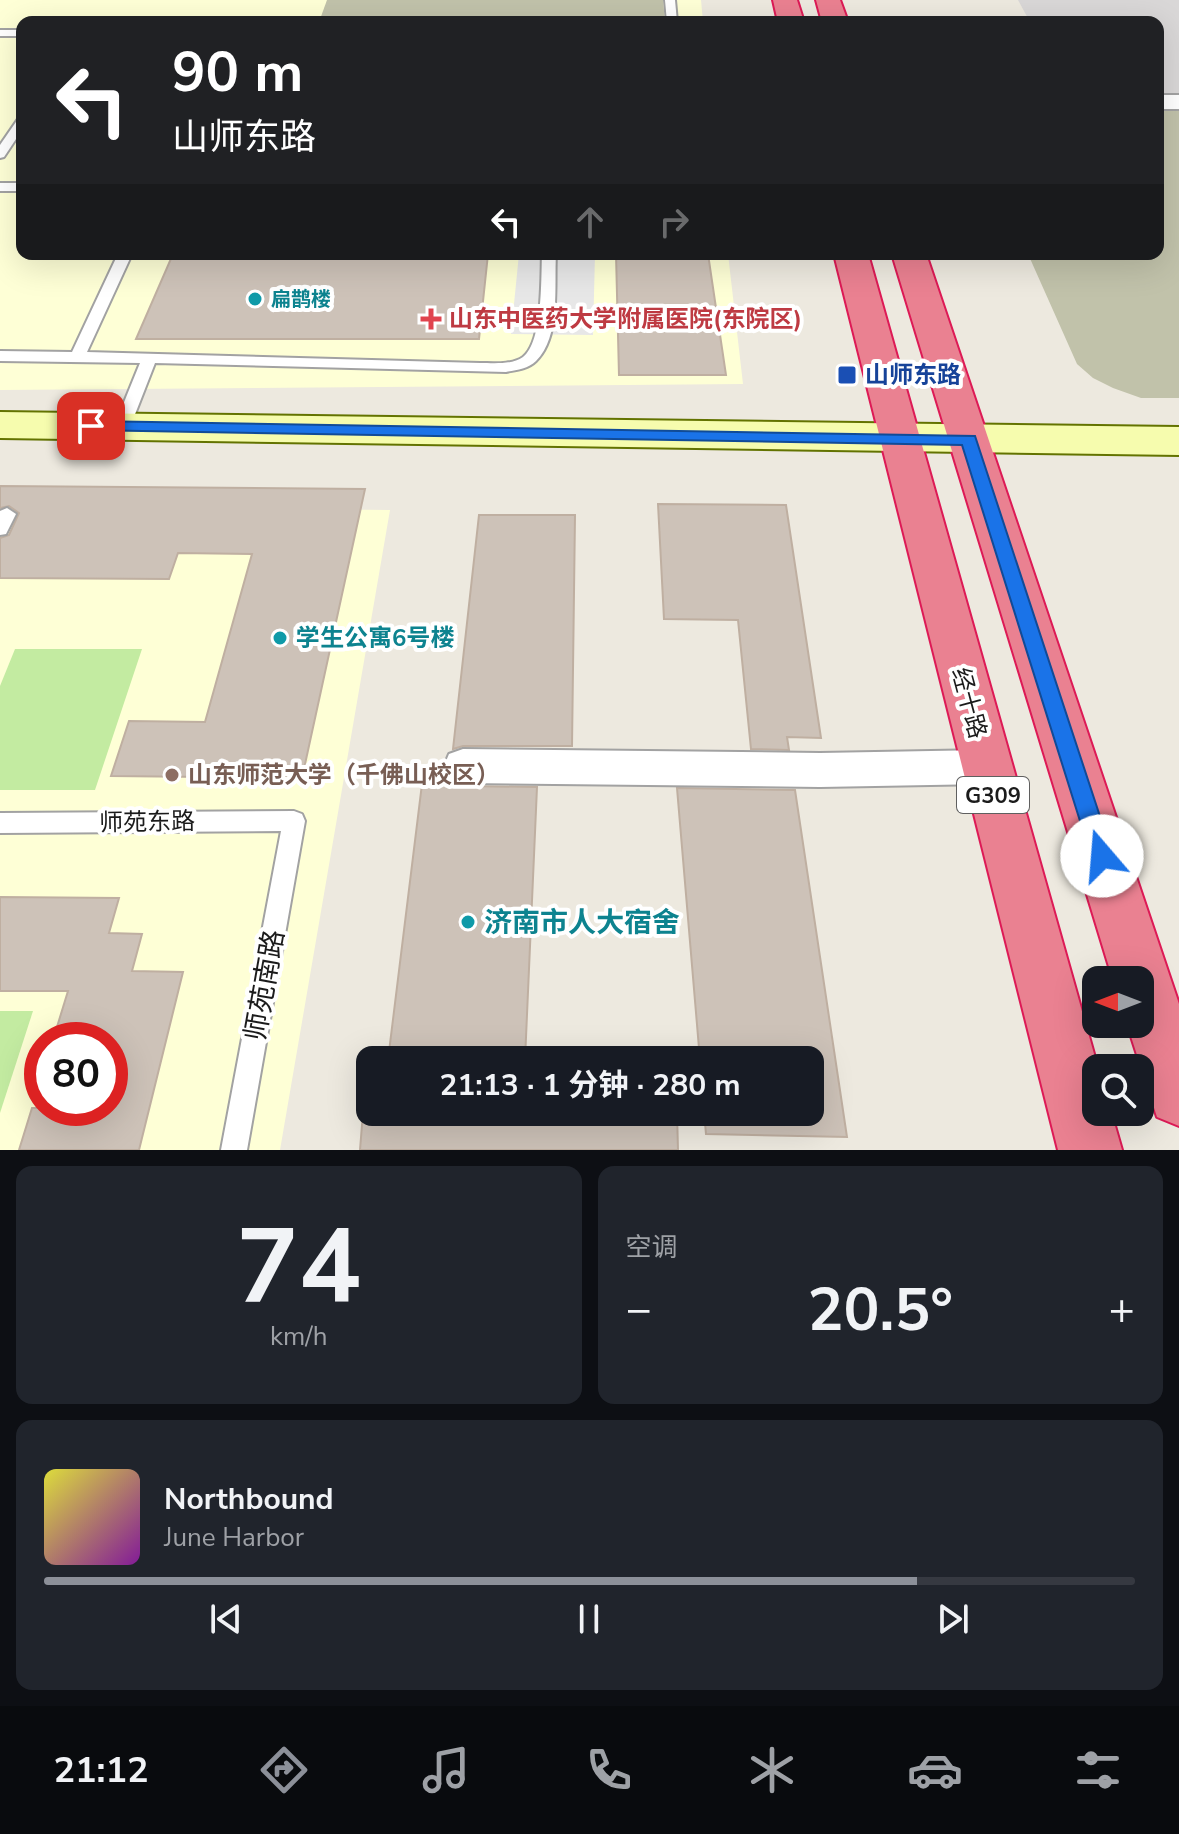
<!DOCTYPE html>
<html lang="zh">
<head>
<meta charset="utf-8">
<style>
	:root { --surface:#171b24; --page:#20242c; --text:#f1f3f6; --muted:#9ea1a6; --line:#363941; --accent:#8c9099 }
	body { margin:0; font-family:"Nunito Sans","Noto Sans SC",sans-serif; background:var(--page); color:var(--text); height:100vh; display:flex; flex-direction:column; font-size:30px; white-space:nowrap }
	* { box-sizing:border-box; margin:0 }
	p { font-size:26px; color:var(--muted) }
	.icon { flex:none; width:44px; height:44px; fill:none; stroke:currentColor; stroke-width:2; stroke-linecap:round; stroke-linejoin:round }
	.map { position:relative; height:1150px; overflow:hidden }
	.side { display:flex; flex-direction:column; gap:16px; padding:16px; background:#0d0f14; flex:1 }
	.side>* { flex:none }
	.top-card { position:absolute; left:16px; top:16px; width:1148px; height:244px; border-radius:16px; box-shadow:0 8px 32px #0002; background:#202124; color:#fff; overflow:hidden }
	.needle { width:52px; rotate:270deg }
	.buttons { position:absolute; left:1082px; top:966px; display:grid; gap:16px }
	.buttons a { display:grid; place-items:center; width:72px; height:72px; border-radius:16px; background:var(--surface); box-shadow:0 8px 32px #0002; font-size:40px }
	.speed { position:absolute; left:24px; top:1022px; display:flex; gap:16px; font-size:40px; font-weight:700; text-align:center }
	.speed>* { display:grid; place-content:center; width:104px; height:104px; border-radius:50%; background:var(--surface); box-shadow:0 8px 32px #0002; line-height:1 }
	.speed .limit { border:12px solid #d22; background:#fff; color:#111 }
	.pin { position:absolute; display:grid; place-items:center; width:68px; height:68px; color:#fff; margin:-34px; border-radius:16px; box-shadow:0 4px 12px #0006 }
	.me { position:absolute; width:88px; margin:-44px; rotate:342deg; stroke-linejoin:round; filter:drop-shadow(0 0 6px #0008) }
	.turn { display:flex; align-items:center; gap:28px; height:168px; padding:0 24px; font-size:36px }
	.turn .icon { width:104px; height:104px; stroke-width:2.5 }
	.turn b { display:block; font-size:56px; line-height:68px }
	.lanes { display:flex; align-items:center; height:76px; padding:0 24px; background:#0003; justify-content:center; gap:40px; direction:ltr }
	.lanes .off { opacity:.35 }
	.big { font-size:60px; font-weight:700; line-height:1.1 }
	.side .tile { flex:1; display:flex; flex-direction:column; justify-content:center; gap:12px; min-width:0; padding:0 28px; border-radius:16px; background:var(--page) }
	.side .dial { align-items:center; gap:0 }
	.dial b { font-size:104px; line-height:1 }
	.song { display:flex; align-items:center; gap:24px }
	.cover { width:96px; height:96px; border-radius:12px; background:linear-gradient(135deg,hsl(60 70% 55%),hsl(290 70% 35%)) }
	.played { height:8px; border-radius:4px; background:linear-gradient(90deg,var(--accent) 80%,var(--line) 80%) }
	.keys { display:flex; justify-content:space-around; direction:ltr }
	.heat { display:flex; justify-content:space-between; align-items:center; font-size:44px; direction:ltr }
	.side .tiles { flex:1; display:grid; gap:16px; grid-template-columns:1fr 1fr }
	.tile:last-child { grid-column:span 2 }
	.trip { position:absolute; left:356px; top:1046px; width:468px; height:80px; border-radius:16px; background:var(--surface); box-shadow:0 8px 32px #0002; font-weight:700; line-height:80px; text-align:center }
	.tabs { display:flex; height:128px; justify-content:space-around; align-items:center; background:#090b0e; color:var(--muted) }
	.tabs .icon { width:56px; height:56px }
	.tabs .on { color:var(--accent) }
	.tabs b { font-size:36px; color:var(--text) }
	.map>svg:first-child { display:block }
	.residential { fill:#d9d7d7 }
	.education { fill:#feffd6; fill-rule:evenodd }
	.construction { fill:#c1c2aa }
	.grass { fill:#c3eba1 }
	.parking { fill:#e7e7e7 }
	.building { fill:#cdc2b8; stroke:#bfafa1; stroke-width:2 }
	.lines { fill:none; stroke-linecap:round; stroke-linejoin:round }
	.lane-casing { stroke:#a2a2a2; stroke-width:4 }
	.street-casing { stroke:#a2a2a2; stroke-width:4 }
	.secondary-casing { stroke:#637300; stroke-width:4 }
	.highway-casing { stroke:#dd1a56; stroke-width:4 }
	.lane { fill:#fff; fill-rule:evenodd }
	.street { fill:#fff; fill-rule:evenodd }
	.secondary { fill:#f6fcae; fill-rule:evenodd }
	.highway { fill:#ea8191; fill-rule:evenodd }
	.route { fill:#1a73e8; stroke:#114b97; stroke-width:2 }
	.culture-dot { fill:#0f9aa8; stroke:#fff; stroke-width:3 }
	.health-dot { fill:#e0444e; stroke:#fff; stroke-width:3 }
	.transit-dot { fill:#1a4fb4; stroke:#fff; stroke-width:3 }
	.education-dot { fill:#8d6e63; stroke:#fff; stroke-width:3 }
	.labels { text-anchor:middle; stroke-width:8; stroke-linejoin:round; paint-order:stroke }
	.far-culture-label { font-size:20px; font-weight:bold; fill:#0d838f; stroke:#fff; text-anchor:start }
	.shield { fill:#fff; stroke:#5f5f5f; stroke-width:2 }
	.shield-label { font-size:22px; font-weight:bold; fill:#1b1b1b }
	.health-label { font-size:24px; font-weight:bold; fill:#be3a42; stroke:#fff; text-anchor:start }
	.transit-label { font-size:24px; font-weight:bold; fill:#164399; stroke:#fff; text-anchor:start }
	.culture-label { font-size:24px; font-weight:bold; fill:#0d838f; stroke:#fff; text-anchor:start }
	.street-label { font-size:24px; fill:#1b1b1b; stroke:#fff }
	.education-label { font-size:24px; font-weight:bold; fill:#785e54; stroke:#fff; text-anchor:start }
	.near-culture-label { font-size:28px; font-weight:bold; fill:#0d838f; stroke:#fff; text-anchor:start }
	.near-street-label { font-size:28px; fill:#1b1b1b; stroke:#fff }
</style>
</head>
<body>
<div class="map">
<svg width="1179" height="1150" viewBox="0 0 1179 1150">
	<rect width="100%" height="100%" fill="#ede9df"/>
	<polygon class="residential" points="1018,0 1179,0 1179,95 1158,95 1158,22 1030,22"/>
	<g class="education">
		<polygon points="0,0 701,0 703,22 22,22 22,254 728,254 743,384 0,390"/>
		<path d="M 0,506 L 390,510 L 280,1150 L 0,1150 ZM 42,1040 L 110,1040 L 110,1108 L 42,1108 Z"/>
	</g>
	<g class="construction">
		<polygon points="327,0 663,0 665,22 319,22"/>
		<polygon points="1158,109 1179,109 1179,398 1141,398 1113,388 1093,378 1077,364 1028,254 1158,254"/>
	</g>
	<g class="grass">
		<polygon points="15,649 142,649 95,790 0,790 0,686"/>
		<polygon points="0,1011 33,1011 0,1113"/>
	</g>
	<polygon class="parking" points="519,254 595,254 593,335 511,334"/>
	<g class="building">
		<polygon points="173,254 488,254 479,339 136,339"/>
		<polygon points="616,254 708,254 726,375 619,375"/>
		<polygon points="0,486 365,489 302,778 111,776 129,721 205,722 252,554 178,553 169,579 0,578 0,538 9,535 19,513 9,506 0,508"/>
		<polygon points="658,504 786,505 821,738 787,737 789,750 751,749 738,620 664,619"/>
		<polygon points="479,515 575,515 572,746 463,746 453,749"/>
		<polygon points="450,781 463,786 537,787 525,1060 388,1060 422,784"/>
		<polygon points="677,788 795,790 847,1137 706,1134 704,1112 810,1112 810,1060 700,1060"/>
		<polygon points="0,897 119,898 109,933 142,934 132,971 183,972 139,1150 19,1150 32,1108 110,1108 110,1040 53,1040 68,991 0,991"/>
		<polygon points="364,1100 370,1100 370,1112 677,1112 678,1150 360,1150"/>
	</g>
	<g class="lines">
		<defs>
			<g id="lane">
				<polygon points="665,0 675,0 677,22 667,22"/>
				<rect x="0" y="30" width="22" height="6"/>
				<polygon points="22,117 22,130 4,157 0,158 0,145 18,119"/>
				<rect x="0" y="183" width="22" height="8"/>
				<path d="M 118,254 L 132,254 L 87,352 L 480,363 C 493,363 512,365 523,357 C 543,342 541,278 542,254 L 556,254 C 554,285 561,337 536,361 C 528,369 516,370 506,372 L 155,363 L 130,427 L 122,432 L 114,427 L 140,363 L 0,361 L 0,351 L 72,352 Z"/>
				<polygon points="7,508 16,514 6,534 0,535 0,511"/>
				<polygon points="294,811 302,814 305,821 247,1150 221,1150 281,831 0,833 0,813"/>
			</g>
			<g id="street">
				<rect x="1158" y="95" width="21" height="14"/>
				<polygon points="463,749 820,753 986,750 1000,755 1006,767 1000,779 986,784 820,787 463,783 449,778 444,766 449,754"/>
			</g>
			<polygon id="secondary" points="0,412 1179,427 1179,455 0,438"/>
			<g id="highway">
				<polygon points="773,0 797,0 804,22 778,22"/>
				<polygon points="816,0 840,0 848,22 822,22"/>
				<polygon points="834,254 868,254 1098,1068 1096,1068 1096,1112 1111,1112 1122,1150 1058,1150"/>
				<polygon points="892,254 926,254 1179,1004 1179,1126 1157,1117 1127,1024 1140,1024 1140,980 1113,980"/>
			</g>
		</defs>
		<use href="#lane" class="lane-casing"/>
		<use href="#street" class="street-casing"/>
		<use href="#secondary" class="secondary-casing"/>
		<use href="#highway" class="highway-casing"/>
		<use href="#lane" class="lane"/>
		<use href="#street" class="street"/>
		<use href="#secondary" class="secondary"/>
		<use href="#highway" class="highway"/>
	</g>
	<polygon class="route" points="91,421 975,436 1113,856 1110,863 1102,866 1094,863 1091,856 962,445 86,430 86,422"/>
	<g class="culture-dot">
		<circle cx="255" cy="299" r="8"/>
		<circle cx="280" cy="638" r="8"/>
		<circle cx="468" cy="922" r="8"/>
	</g>
	<path class="health-dot" d="M427 307h8v8h8v8h-8v8h-8v-8h-8v-8h8z"/>
	<rect class="transit-dot" x="837" y="365" width="20" height="20" rx="4"/>
	<circle class="education-dot" cx="172" cy="775" r="8"/>
	<g class="labels">
		<g class="far-culture-label">
			<text x="271" y="306">扁鹊楼</text>
		</g>
		<rect class="shield" x="957" y="777" width="72" height="36" rx="6"/>
		<g class="shield-label">
			<text x="993" y="803">G309</text>
		</g>
		<g class="health-label">
			<text x="449" y="327">山东中医药大学附属医院(东院区)</text>
		</g>
		<g class="transit-label">
			<text x="865" y="383">山师东路</text>
		</g>
		<g class="culture-label">
			<text x="296" y="646">学生公寓6号楼</text>
		</g>
		<g class="street-label">
			<text transform="translate(969 703) rotate(75)" y="8">经十路</text>
			<text transform="translate(147 822) rotate(-1)" y="8">师苑东路</text>
		</g>
		<g class="education-label">
			<text x="188" y="783">山东师范大学（千佛山校区）</text>
		</g>
		<g class="near-culture-label">
			<text x="484" y="932">济南市人大宿舍</text>
		</g>
		<g class="near-street-label">
			<text transform="translate(264 985) rotate(-80)" y="10">师苑南路</text>
		</g>
	</g>
</svg>
<div class="buttons">
<a><svg class="needle" viewBox="-14 -14 28 28"><path d="M0-13l5 13h-10z" fill="#e53935"/><path d="M0 13l5-13h-10z" fill="#9ea1a6"/></svg></a>
<a><svg class="icon" aria-label="search" viewBox="0 0 24 24"><circle cx="10" cy="10" r="6"/><path d="M15 15l6 6"/></svg></a>
</div>
<div class="speed"><div class="limit">80</div></div>
<div class="pin" style="left:91px;top:426px;background:#d93025"><svg class="icon" aria-label="arrive" viewBox="0 0 24 24"><path d="M6 21V4h12l-3 4 3 4H6"/></svg></div>
<svg class="me" style="left:1102px;top:856px" viewBox="-20 -20 40 40"><circle r="19" fill="#fff"/><path d="M0-13L10 11 0 6-10 11z" fill="#1a73e8"/></svg>
<div class="trip">21:13 · 1 分钟 · 280 m</div>
<div class="top-card">
<div class="turn"><svg class="icon" aria-label="left" viewBox="0 0 24 24"><path d="M17 20v-9H6M10 6l-5 5 5 5"/></svg><div><b>90 m</b>山师东路</div></div>
<div class="lanes"><svg class="icon" aria-label="left" viewBox="0 0 24 24"><path d="M17 20v-9H6M10 6l-5 5 5 5"/></svg><svg class="icon off" aria-label="ahead" viewBox="0 0 24 24"><path d="M12 20V5M6 11l6-6 6 6"/></svg><svg class="icon off" aria-label="right" viewBox="0 0 24 24"><path d="M7 20v-9h11M14 6l5 5-5 5"/></svg></div>
</div>
</div>
<section class="side">
<div class="tiles">
<div class="tile dial"><b>74</b><p>km/h</p></div>
<div class="tile"><p>空调</p>
<div class="heat"><a>−</a><b class="big">20.5°</b><a>+</a></div>
</div>
<div class="tile">
<div class="song"><i class="cover"></i><div><b>Northbound</b><p>June Harbor</p></div></div>
<div class="played"></div>
<div class="keys"><svg class="icon" aria-label="previous" viewBox="0 0 24 24"><path d="M18 5L8 12l10 7zM5 5v14"/></svg><svg class="icon" aria-label="pause" viewBox="0 0 24 24"><path d="M8 5v14M16 5v14"/></svg><svg class="icon" aria-label="next" viewBox="0 0 24 24"><path d="M6 5l10 7-10 7zM19 5v14"/></svg></div>
</div>
</div>
</section>
<nav class="tabs">
<b>21:12</b>
<svg class="icon on" aria-label="directions" viewBox="0 0 24 24"><path d="M12 3l9 9-9 9-9-9zM9 14v-3h6M13 9l2 2-2 2"/></svg>
<svg class="icon" aria-label="music" viewBox="0 0 24 24"><path d="M9 18V5l10-2v13"/><circle cx="6" cy="18" r="3"/><circle cx="16" cy="16" r="3"/></svg>
<svg class="icon" aria-label="phone" viewBox="0 0 24 24"><path d="M5 4h4l2 5-3 2q2 4 5 5l2-3 5 2v4C11 20 4 13 5 4z"/></svg>
<svg class="icon" aria-label="climate" viewBox="0 0 24 24"><path d="M12 3v18M4 7l16 10M4 17L20 7"/></svg>
<svg class="icon" aria-label="car" viewBox="0 0 24 24"><path d="M5 17H2v-5l4-1 3-4h7l3 4 3 1v5h-3M9 17h6M6 11h13"/><circle cx="7" cy="17" r="2"/><circle cx="17" cy="17" r="2"/></svg>
<svg class="icon" aria-label="filters" viewBox="0 0 24 24"><path d="M4 7h16M4 17h16"/><circle cx="9" cy="7" r="2"/><circle cx="15" cy="17" r="2"/></svg>
</nav>
</body>
</html>
